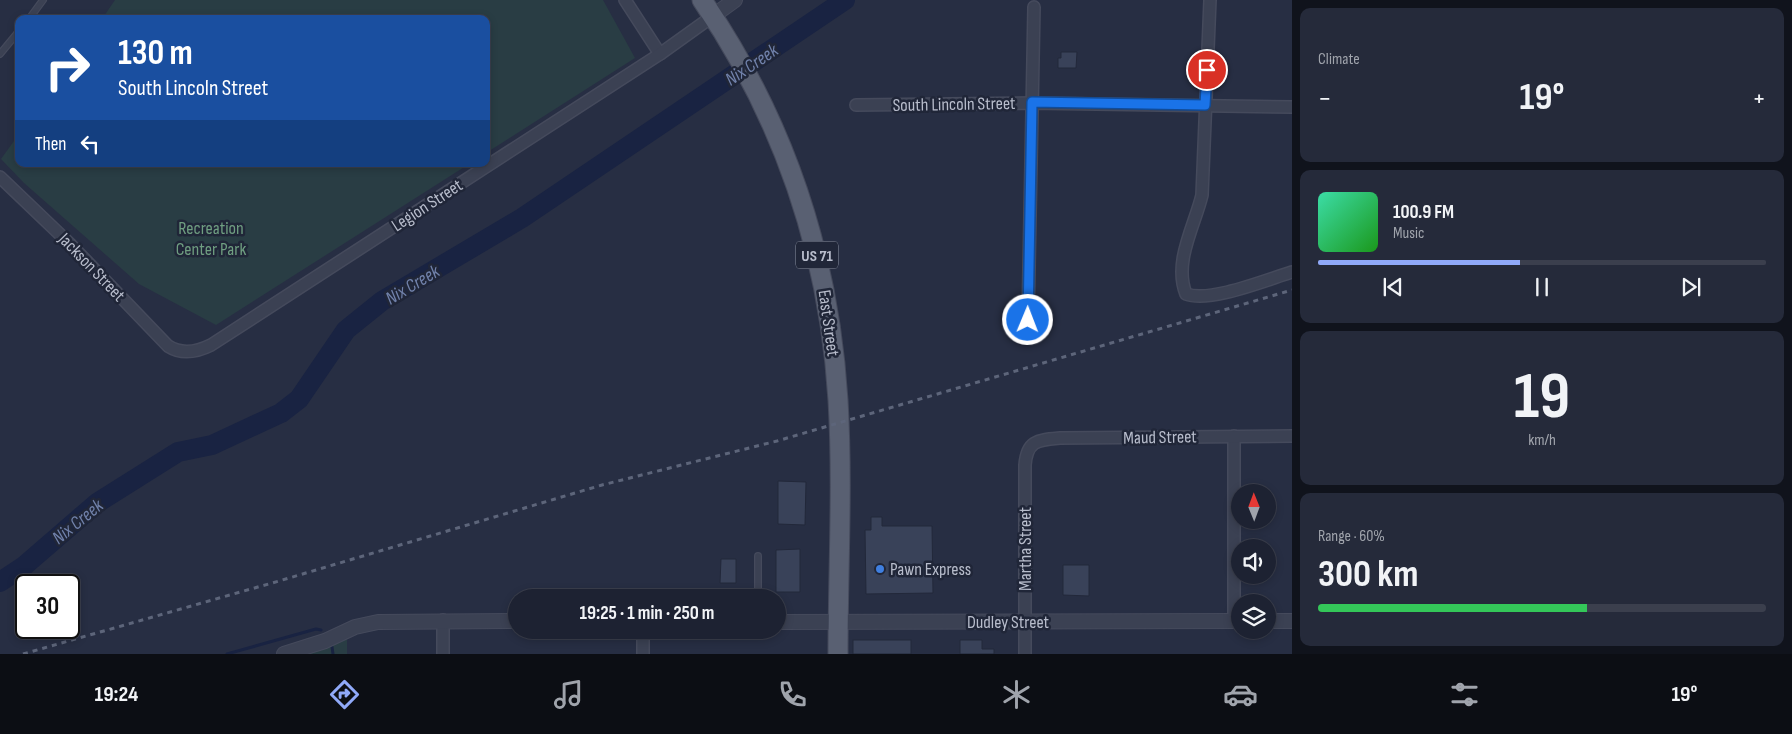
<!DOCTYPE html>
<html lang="en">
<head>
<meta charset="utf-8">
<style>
	:root { --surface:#1d2232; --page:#252a3a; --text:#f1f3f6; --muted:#a0a4ac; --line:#3b3f4d; --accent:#90a9f9 }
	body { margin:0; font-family:"Sofia Sans Condensed",sans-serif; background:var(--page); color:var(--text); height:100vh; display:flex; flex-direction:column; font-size:19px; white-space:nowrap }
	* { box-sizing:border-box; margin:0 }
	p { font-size:16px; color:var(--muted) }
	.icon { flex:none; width:28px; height:28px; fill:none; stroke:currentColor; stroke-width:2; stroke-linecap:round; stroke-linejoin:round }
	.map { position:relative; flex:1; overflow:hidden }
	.details { display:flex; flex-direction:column; gap:8px; padding:8px; background:#10131c; width:500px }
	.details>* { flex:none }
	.guide { position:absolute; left:15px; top:15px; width:475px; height:152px; border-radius:10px; box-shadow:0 2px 8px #0003,0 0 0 1px var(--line); background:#1a4fa0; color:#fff; overflow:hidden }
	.needle { width:32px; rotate:359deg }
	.controls { position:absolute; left:1231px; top:484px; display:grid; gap:10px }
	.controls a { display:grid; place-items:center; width:45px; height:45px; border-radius:50%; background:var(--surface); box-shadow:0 2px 8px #0003,0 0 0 1px var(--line); font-size:25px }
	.speed { position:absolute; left:15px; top:574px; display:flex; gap:10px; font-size:25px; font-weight:700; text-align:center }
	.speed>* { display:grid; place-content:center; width:65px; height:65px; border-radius:50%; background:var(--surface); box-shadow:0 2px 8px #0003,0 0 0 1px var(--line); line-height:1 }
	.speed .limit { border:2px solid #111; border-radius:8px; background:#fff; color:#111 }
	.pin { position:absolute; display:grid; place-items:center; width:42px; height:42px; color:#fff; margin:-21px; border:2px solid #fff; border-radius:50%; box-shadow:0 1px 5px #0007 }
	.me { position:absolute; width:55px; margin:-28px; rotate:1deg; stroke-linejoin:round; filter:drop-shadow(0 0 4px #0008) }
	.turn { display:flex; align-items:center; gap:18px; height:105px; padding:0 20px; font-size:22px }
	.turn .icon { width:65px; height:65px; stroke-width:2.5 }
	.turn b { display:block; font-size:35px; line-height:42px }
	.then { display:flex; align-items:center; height:48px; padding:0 20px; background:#0003; gap:10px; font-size:19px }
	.big { font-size:38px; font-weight:700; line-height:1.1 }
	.details .tile { flex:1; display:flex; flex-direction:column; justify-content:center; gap:8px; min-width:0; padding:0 18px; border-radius:10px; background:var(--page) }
	.details .dial { align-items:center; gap:0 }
	.dial b { font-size:65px; line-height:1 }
	.song { display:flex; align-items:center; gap:15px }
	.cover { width:60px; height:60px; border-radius:8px; background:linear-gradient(135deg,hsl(160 70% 55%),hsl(120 70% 35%)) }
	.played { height:5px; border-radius:2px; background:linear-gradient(90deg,var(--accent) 45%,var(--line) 45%) }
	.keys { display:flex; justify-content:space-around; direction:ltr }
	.heat { display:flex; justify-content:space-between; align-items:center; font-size:28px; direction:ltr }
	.charge { height:8px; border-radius:4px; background:linear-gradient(90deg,#34c759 60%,var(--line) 0) }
	.trip { position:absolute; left:508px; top:589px; width:278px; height:50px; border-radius:25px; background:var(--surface); box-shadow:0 2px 8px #0003,0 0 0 1px var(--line); font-weight:700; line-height:50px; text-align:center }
	.tab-bar { display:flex; height:80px; justify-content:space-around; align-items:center; background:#0c0e14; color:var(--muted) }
	.tab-bar .icon { width:35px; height:35px }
	.tab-bar .on { color:var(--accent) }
	.tab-bar b { font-size:22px; color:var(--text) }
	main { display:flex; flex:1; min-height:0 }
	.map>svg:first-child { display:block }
	.green { fill:#293d44 }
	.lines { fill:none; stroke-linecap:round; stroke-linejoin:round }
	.stream { stroke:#192342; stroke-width:3 }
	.river { stroke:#192342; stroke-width:20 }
	.building { fill:#394259; stroke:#22283a }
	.service-casing { stroke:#454a5c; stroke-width:8 }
	.minor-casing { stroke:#454a5c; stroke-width:14 }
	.tertiary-casing { stroke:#454a5c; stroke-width:16 }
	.primary-casing { stroke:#454a5c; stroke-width:21 }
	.service { stroke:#3b4153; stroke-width:5.5 }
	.minor { stroke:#3b4153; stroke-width:11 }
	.tertiary { stroke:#3b4153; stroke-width:14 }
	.primary { stroke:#596072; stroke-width:19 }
	.rail { stroke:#5d657a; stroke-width:3; stroke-dasharray:5 5; stroke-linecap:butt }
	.route-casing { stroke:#114b97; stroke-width:12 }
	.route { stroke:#1a73e8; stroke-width:9 }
	.shop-dot { fill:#3f7fe0; stroke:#202638; stroke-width:2 }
	.labels { text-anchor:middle; stroke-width:5; stroke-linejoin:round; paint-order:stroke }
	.shield { fill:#202638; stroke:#8a90a0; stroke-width:1 }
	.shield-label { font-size:16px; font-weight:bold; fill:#b8bdcc }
	.street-label { font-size:18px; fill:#b8bdcc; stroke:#202638 }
	.park-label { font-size:18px; fill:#6f9e81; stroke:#202638 }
	.poi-label { font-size:18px; fill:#b8bdcc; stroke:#202638; text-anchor:start }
	.water-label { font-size:19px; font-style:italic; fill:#7182ab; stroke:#202638 }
</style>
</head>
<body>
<main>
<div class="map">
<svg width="1292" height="654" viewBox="0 0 1292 654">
	<rect width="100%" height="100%" fill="#272e43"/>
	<g class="green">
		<polygon points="115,0 603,0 635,58 486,153 486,19 102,19"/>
		<polygon points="19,134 19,164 469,164 216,325 139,284 24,183 1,159"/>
		<polygon points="347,639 347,654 300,654"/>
	</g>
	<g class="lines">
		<g class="stream">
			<polyline points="332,647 333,654"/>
			<polyline points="227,654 316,629 321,630"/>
		</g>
		<polyline class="river" points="0,582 24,566 97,503 178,452 212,445 281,413 299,399 346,330 382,301 522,218 845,0"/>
	</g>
	<g class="building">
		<polygon points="1061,52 1077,52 1076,68 1058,68 1058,58 1061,58"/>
		<polygon points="778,481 806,482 805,525 778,524"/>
		<polygon points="871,517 882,517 882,526 932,526 933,593 866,594 865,530 871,530"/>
		<polygon points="800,549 800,592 776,592 776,550"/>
		<polygon points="721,559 736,559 736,583 720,583"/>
		<polygon points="1063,565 1089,565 1089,596 1063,595"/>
		<rect x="853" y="640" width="58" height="14"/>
		<polygon points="960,640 982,640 982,649 994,649 994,654 960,654"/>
	</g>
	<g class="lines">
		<defs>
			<g id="service">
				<polyline points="29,19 43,0"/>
				<polyline points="0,54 19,31"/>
				<polyline points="758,598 758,556"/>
			</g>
			<g id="minor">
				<polyline points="625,0 660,54"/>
				<path d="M 1210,0 L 1202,195 C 1195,225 1173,262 1186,294 C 1210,303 1266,280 1292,272"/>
				<polyline points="856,105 1032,103 1292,107"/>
				<path d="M 0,177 L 70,244 L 168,346 C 182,355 197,352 211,345 L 660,54 L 713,16"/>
				<polyline points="1028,320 1034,7"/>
				<polyline points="1234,436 1234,621"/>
				<polyline points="443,654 443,620"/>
				<polyline points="643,654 643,630"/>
				<path d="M 1025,654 L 1025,465 C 1027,440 1038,440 1060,438 L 1292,436"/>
			</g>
			<g id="tertiary">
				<polyline points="713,16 735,0"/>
				<polyline points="1268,621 1292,621"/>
				<polyline points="776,622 1240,621"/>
				<polyline points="284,654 325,641 355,627 378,622 516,621"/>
			</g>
			<path id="primary" d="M 702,0 C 785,121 829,254 838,400 C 843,485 838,570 838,654"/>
		</defs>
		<use href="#service" class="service-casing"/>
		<use href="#minor" class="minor-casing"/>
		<use href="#tertiary" class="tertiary-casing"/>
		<use href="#primary" class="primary-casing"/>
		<use href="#service" class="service"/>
		<use href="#minor" class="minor"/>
		<use href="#tertiary" class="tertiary"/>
		<use href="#primary" class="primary"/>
		<polyline class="rail" points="23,654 279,581 602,485 777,441 1292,290"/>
	</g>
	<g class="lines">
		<defs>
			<polyline id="route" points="1028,320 1032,102 1205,105 1207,70"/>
		</defs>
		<use href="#route" class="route-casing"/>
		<use href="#route" class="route"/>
	</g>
	<circle class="shop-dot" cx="880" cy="569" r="5"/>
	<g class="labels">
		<rect class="shield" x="796" y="241.5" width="42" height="27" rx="4"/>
		<g class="shield-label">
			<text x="817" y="261">US 71</text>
		</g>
		<g class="street-label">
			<text transform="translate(954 104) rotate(-1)" y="6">South Lincoln Street</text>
			<text transform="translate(427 205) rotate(-33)" y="6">Legion Street</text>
			<text transform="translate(92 267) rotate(46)" y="6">Jackson Street</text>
			<text transform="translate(829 323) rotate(82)" y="6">East Street</text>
			<text transform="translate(1160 437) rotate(-1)" y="6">Maud Street</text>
			<text transform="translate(1025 549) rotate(-90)" y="6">Martha Street</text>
			<text x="1008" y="628">Dudley Street</text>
		</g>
		<g class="park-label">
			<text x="211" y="234">Recreation<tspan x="211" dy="21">Center Park</tspan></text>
		</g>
		<g class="poi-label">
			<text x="890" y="575">Pawn Express</text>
		</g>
		<g class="water-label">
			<text transform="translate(751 64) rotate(-34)" y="7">Nix Creek</text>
			<text transform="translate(412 284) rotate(-31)" y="7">Nix Creek</text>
			<text transform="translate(77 521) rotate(-39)" y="7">Nix Creek</text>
		</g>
	</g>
</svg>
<div class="controls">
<a><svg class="needle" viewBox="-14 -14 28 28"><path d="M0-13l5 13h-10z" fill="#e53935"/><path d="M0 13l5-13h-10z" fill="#a0a4ac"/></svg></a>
<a><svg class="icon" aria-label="sound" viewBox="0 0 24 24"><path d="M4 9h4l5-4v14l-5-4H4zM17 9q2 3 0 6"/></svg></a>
<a><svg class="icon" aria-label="layers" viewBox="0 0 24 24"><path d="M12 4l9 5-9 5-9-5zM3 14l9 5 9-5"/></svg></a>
</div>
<div class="speed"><div class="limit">30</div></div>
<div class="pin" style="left:1207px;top:70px;background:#d93025"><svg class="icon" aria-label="arrive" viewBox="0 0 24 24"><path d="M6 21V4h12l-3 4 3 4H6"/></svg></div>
<svg class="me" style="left:1028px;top:320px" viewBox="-20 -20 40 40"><circle r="17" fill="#1a73e8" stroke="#fff" stroke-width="3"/><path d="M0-11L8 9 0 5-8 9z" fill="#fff"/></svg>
<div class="trip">19:25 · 1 min · 250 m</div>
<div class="guide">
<div class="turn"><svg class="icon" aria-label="right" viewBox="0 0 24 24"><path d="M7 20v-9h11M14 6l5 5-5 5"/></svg><div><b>130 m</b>South Lincoln Street</div></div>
<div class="then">Then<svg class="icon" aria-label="left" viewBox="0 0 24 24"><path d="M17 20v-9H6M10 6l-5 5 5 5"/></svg></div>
</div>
</div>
<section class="details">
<div class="tile"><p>Climate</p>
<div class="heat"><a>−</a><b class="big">19°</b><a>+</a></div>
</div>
<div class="tile">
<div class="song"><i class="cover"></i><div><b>100.9 FM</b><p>Music</p></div></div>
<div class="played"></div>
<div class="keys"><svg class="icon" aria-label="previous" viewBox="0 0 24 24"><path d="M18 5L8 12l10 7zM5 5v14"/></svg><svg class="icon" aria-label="pause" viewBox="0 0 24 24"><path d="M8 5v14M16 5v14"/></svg><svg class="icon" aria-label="next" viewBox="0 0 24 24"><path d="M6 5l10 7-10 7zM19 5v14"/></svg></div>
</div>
<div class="tile dial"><b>19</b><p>km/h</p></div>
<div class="tile"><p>Range · 60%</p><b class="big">300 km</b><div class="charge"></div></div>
</section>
</main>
<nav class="tab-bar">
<b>19:24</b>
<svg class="icon on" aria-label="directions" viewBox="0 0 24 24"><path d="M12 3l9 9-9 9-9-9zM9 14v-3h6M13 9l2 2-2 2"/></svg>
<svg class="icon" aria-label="music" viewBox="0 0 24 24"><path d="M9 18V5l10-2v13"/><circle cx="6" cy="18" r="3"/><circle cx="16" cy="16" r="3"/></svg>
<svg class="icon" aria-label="phone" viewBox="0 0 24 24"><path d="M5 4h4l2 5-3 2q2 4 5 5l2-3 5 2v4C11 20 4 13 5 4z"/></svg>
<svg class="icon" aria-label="climate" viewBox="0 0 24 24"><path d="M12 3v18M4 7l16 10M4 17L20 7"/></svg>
<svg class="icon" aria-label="car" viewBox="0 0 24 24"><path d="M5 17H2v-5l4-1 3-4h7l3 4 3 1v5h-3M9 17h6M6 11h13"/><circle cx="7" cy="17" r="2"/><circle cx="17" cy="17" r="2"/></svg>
<svg class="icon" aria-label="filters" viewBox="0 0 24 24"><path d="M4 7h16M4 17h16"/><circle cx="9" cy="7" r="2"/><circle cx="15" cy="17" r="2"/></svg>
<b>19°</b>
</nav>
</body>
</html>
